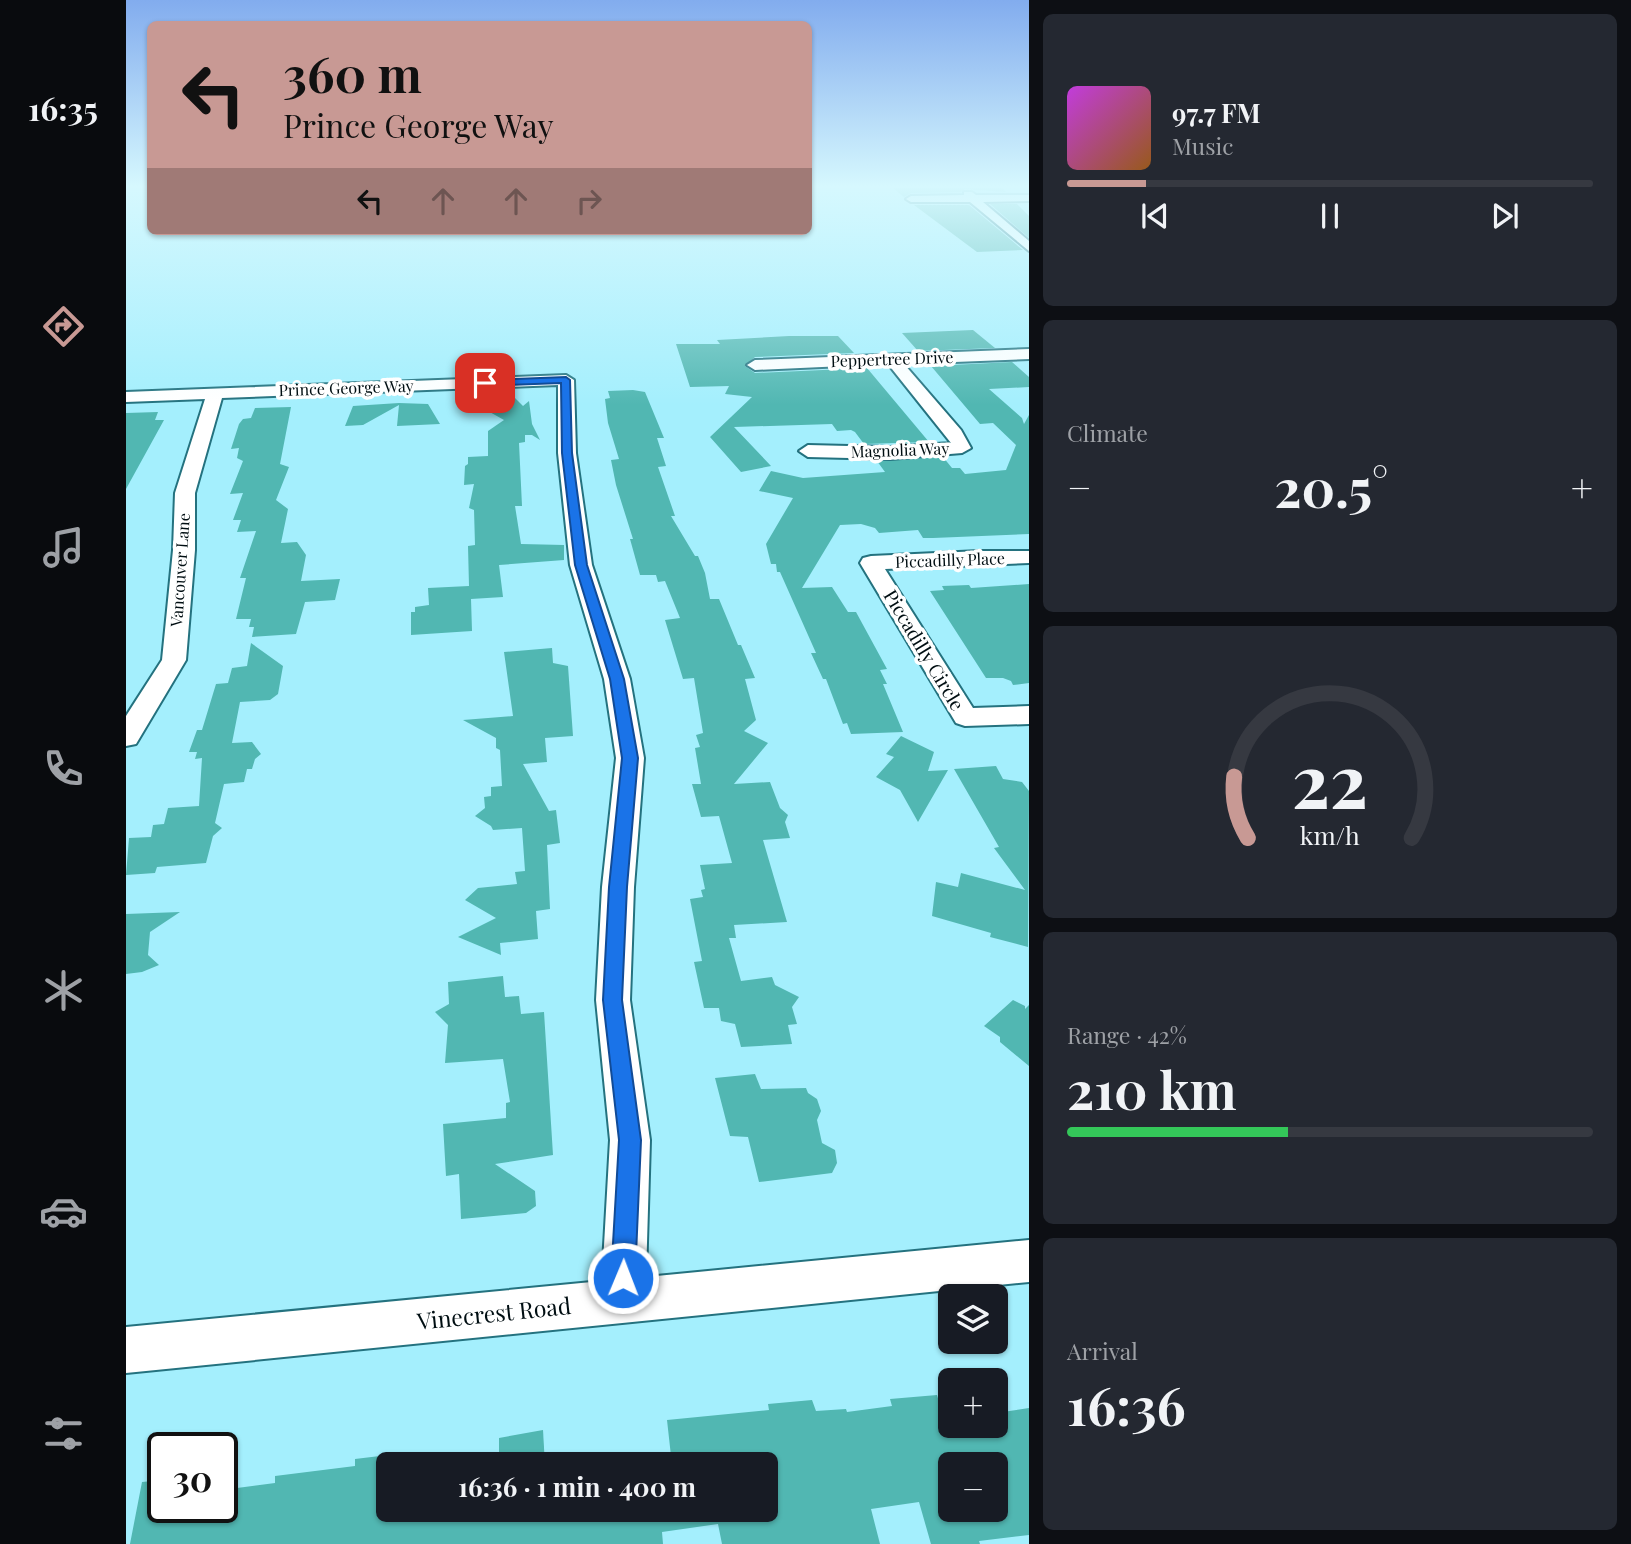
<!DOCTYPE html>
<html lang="en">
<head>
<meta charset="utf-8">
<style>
	:root { --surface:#171b24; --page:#242831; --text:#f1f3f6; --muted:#9ea1a6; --line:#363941; --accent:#c89994 }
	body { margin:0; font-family:"Playfair Display",serif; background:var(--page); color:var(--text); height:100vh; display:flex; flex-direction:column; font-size:26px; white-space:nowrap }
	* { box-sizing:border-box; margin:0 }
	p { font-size:23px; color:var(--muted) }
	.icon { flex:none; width:38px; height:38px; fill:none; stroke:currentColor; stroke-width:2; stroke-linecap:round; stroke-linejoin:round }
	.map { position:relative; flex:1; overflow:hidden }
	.details { display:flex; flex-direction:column; gap:14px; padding:14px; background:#0d0f14; width:602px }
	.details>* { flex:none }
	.top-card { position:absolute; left:21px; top:21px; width:665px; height:214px; border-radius:10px; box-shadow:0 2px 5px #0004; background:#c89994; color:#111; overflow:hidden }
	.buttons { position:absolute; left:812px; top:1284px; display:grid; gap:14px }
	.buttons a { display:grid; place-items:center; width:70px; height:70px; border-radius:10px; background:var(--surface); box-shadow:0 2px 5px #0004; font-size:35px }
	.speed { position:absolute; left:21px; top:1432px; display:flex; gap:14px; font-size:35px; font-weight:700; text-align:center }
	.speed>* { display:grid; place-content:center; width:91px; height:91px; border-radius:50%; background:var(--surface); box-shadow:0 2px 5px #0004; line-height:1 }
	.speed .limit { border:4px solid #111; border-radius:10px; background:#fff; color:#111 }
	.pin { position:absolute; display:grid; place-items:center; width:60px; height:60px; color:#fff; margin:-30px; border-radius:14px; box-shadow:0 4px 10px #0006 }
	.me { position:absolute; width:77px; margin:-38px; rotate:1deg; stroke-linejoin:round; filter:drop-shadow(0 0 5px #0008) }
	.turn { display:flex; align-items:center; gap:24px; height:147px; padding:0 21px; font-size:32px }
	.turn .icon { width:91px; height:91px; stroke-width:2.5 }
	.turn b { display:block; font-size:49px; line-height:60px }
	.lanes { display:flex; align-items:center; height:66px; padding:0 21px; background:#0003; justify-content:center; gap:35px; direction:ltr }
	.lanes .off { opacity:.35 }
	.big { font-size:52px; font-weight:700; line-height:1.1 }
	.details .widget { flex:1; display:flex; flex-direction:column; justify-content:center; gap:10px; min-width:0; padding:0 24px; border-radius:10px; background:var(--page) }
	.details .dial { align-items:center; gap:0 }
	.dial svg { height:182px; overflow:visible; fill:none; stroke:var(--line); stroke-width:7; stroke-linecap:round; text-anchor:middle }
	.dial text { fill:var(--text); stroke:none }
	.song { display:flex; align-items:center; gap:21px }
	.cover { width:84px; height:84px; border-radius:10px; background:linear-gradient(135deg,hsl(290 70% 55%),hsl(30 70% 35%)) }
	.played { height:7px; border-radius:4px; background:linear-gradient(90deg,var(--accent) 15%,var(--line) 15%) }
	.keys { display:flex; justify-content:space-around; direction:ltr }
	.heat { display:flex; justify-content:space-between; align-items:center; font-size:38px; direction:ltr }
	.charge { height:10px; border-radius:5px; background:linear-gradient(90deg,#34c759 42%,var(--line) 0) }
	.trip { position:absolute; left:250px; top:1452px; width:402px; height:70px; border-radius:10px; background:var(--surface); box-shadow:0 2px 5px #0004; font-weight:700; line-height:70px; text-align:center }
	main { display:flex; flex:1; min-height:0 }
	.tabs { display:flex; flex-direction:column; width:126px; justify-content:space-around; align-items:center; background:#090b0e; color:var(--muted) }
	.tabs .icon { width:49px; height:49px }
	.tabs .on { color:var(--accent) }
	.tabs b { font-size:32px; color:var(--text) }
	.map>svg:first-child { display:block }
	.building { fill:#51b7b2; fill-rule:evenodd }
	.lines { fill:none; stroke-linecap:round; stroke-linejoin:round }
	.street-casing { stroke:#24727f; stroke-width:4 }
	.street { fill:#fff; fill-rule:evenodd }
	.route { fill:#1a73e8; stroke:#114b97; stroke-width:2 }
	.labels { text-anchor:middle; stroke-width:7; stroke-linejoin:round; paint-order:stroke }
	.far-street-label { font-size:16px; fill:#000e12; stroke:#fff }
	.street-label { font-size:19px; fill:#000e12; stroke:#fff }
	.near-street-label { font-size:23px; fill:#000e12; stroke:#fff }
</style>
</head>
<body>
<main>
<nav class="tabs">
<b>16:35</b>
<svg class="icon on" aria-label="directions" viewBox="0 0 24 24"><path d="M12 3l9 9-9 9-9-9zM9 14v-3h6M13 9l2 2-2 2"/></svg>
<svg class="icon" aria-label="music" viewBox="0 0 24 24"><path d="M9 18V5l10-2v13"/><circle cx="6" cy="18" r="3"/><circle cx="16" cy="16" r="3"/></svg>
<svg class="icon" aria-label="phone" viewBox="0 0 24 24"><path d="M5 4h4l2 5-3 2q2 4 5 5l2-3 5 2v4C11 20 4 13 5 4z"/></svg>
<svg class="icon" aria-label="climate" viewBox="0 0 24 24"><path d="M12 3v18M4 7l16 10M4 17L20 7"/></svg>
<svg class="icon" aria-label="car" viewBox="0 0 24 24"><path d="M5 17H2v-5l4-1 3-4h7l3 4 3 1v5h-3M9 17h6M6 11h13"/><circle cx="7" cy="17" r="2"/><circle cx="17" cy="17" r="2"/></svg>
<svg class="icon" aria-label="filters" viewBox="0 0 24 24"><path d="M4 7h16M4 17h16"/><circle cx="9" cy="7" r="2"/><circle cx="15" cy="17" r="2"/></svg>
</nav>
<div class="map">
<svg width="903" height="1544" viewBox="0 0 903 1544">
	<rect width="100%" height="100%" fill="#a4effd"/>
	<g class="building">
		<polygon points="767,188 876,188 880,192 838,189 835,192 785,193 778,197"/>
		<polygon points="864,204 891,204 903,216 903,238"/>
		<polygon points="788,205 843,205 897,250 851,252"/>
		<polygon points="847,330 869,348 792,351 776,333"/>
		<polygon points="663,336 712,336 728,353 629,357 619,366 629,373 741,368 803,442 738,444 729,432 725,430 711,431 706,424 608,427 645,466 615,472 584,437 626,397 599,394 603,386 564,387 550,344 594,344 591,340"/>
		<polygon points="886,362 903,377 903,387 863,389 896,418 898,424 903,415 903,534 807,538 797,538 792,530 753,533 749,528 735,524 714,525 676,588 706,587 722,612 730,612 761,669 754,670 761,684 757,684 777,732 725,734 721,723 717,724 700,679 697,679 685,653 690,653 654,572 651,572 650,564 645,564 640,544 667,498 633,491 645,471 677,478 759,472 751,461 817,457 826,468 834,468 839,474 880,470 890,445 867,423 854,424 805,366"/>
		<polygon points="507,390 519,392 538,438 531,438 540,466 532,467 549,516 545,516 569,556 572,556 579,573 584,599 593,599 612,645 615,645 629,678 619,679 630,720 618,731 642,743 608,784 644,782 654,808 662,815 659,822 664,838 637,840 661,922 608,925 610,938 603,938 615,981 646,977 649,985 673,997 666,1007 671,1024 662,1025 666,1044 615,1047 609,1024 595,1021 593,1008 578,1008 568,962 576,961 564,899 577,897 575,890 579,889 574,865 606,863 593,816 575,817 566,784 575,784 569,748 574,747 570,735 577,733 568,678 557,679 539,620 554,618 539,581 532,582 530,575 514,575 504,539 507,539 490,485 485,460 493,459 482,423 479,399 484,398 482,391"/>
		<polygon points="389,398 397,406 403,401 406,424 414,440 406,435 399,435 399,442 393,443 396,506 389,506 395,544 438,545 438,560 373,565 377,597 345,599 346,631 285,635 285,612 289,612 289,607 303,605 302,588 343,586 342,546 349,545 348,510 343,508 348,484 338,485 339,466 342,464 342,457 362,456 362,431 378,420 353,406 368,406 366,399"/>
		<polygon points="273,403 302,404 314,424 271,426 273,405 237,425 219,426 227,406"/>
		<polygon points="165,407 154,464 163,467 150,500 162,509 155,543 171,542 180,555 175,581 214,579 209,600 179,602 170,634 126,637 128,627 123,627 125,619 110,619 120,578 114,578 130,531 111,532 115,520 107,520 117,493 104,494 117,461 111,458 113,448 105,449 113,424 117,419 125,418 129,408"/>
		<polygon points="32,412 29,420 38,420 0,489 0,413"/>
		<polygon points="903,584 903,683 887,685 885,681 877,678 860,678 804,591 818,590 816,586 843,585 845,588"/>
		<polygon points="125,643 157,666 152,694 144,700 114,702 106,743 126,742 135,754 129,759 126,769 121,769 118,782 98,784 89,823 96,828 87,836 80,863 31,867 29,873 0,875 3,838 25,837 27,825 38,824 42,808 73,806 76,758 69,759 71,752 63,752 71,730 76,730 90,684 102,683 106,668 121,666"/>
		<polygon points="426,648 427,663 442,666 447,736 419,738 421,762 397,764 423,811 430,810 434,843 421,845 424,909 410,911 412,939 374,943 375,955 332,937 370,918 339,900 352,888 391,884 389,872 399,871 396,828 367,830 365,826 349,816 359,808 358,797 365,796 365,787 376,786 374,750 370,748 370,738 337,720 387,716 378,652"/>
		<polygon points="775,736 808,752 802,771 822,770 792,822 774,790 750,777 768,757 760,754"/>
		<polygon points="870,766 877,779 896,782 903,791 902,947 864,937 865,933 806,916 810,882 832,887 835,873 899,890 868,848 873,847 828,769"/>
		<polygon points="54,912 24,932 22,955 33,965 16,972 0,974 0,914"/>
		<polygon points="377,976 379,997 393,996 395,1014 418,1012 427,1155 369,1164 409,1191 410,1206 400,1213 335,1219 333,1174 320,1176 317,1124 380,1118 380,1103 384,1102 377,1059 319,1063 322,1025 309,1012 323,1004 322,982"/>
		<polygon points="887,1000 899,1006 899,1009 903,1005 903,1066 874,1042 874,1037 858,1026"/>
		<polygon points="629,1074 635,1089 680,1088 682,1093 691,1099 695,1111 691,1120 696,1143 709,1150 711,1163 706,1173 633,1182 622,1137 604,1136 589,1078"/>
		<path d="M 811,1395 L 820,1426 L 870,1426 L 870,1413 L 903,1408 L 903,1535 L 853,1541 L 854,1544 L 805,1544 L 793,1502 L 745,1509 L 754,1544 L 596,1544 L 592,1524 L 536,1532 L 537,1544 L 4,1544 L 16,1482 L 37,1480 L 37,1507 L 96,1507 L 96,1490 L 149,1483 L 149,1476 L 229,1466 L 229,1459 L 262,1455 L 262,1510 L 640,1510 L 640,1465 L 546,1465 L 541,1420 L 643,1410 L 642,1404 L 686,1400 L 690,1411 L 720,1409 L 721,1412 L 766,1406 L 764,1399 ZM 824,1465 L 870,1465 L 870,1510 L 824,1510 Z"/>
		<polygon points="417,1430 419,1465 373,1465 373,1438"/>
	</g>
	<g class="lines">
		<defs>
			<g id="street">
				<polygon points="838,192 846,192 850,195 903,195 903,201 857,202 903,241 903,251 844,202 785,202 780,199 785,196 838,195"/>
				<polygon points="903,349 903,359 778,364 835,430 845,448 836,453 764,459 682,457 673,451 682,445 764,447 825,443 762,364 629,370 621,365 629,360"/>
				<polygon points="440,375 448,380 450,453 466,565 504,679 518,758 508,887 504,1000 524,1140 520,1277 903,1240 903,1282 0,1373 0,1327 476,1281 484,1140 470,1000 476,887 490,758 478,679 444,565 432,453 432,385 96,398 69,493 69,550 60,660 10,744 0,746 0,716 36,660 47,550 49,493 79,399 0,402 0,392"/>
				<polygon points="854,551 903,551 903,563 759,569 847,708 903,706 903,724 839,726 830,723 734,563 737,558 745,556"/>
			</g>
		</defs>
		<use href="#street" class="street-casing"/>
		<use href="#street" class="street"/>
	</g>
	<linearGradient id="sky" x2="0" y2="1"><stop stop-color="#82acee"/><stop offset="0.46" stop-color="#d6f8fe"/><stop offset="1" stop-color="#d6f8fe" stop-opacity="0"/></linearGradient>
	<rect width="903" height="405" fill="url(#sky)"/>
	<polygon class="route" points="440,377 444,380 446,453 461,565 498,679 512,758 501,887 496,1000 515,1140 509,1278 506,1287 497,1291 488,1287 485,1278 493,1140 477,1000 483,887 496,758 484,679 449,565 436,453 435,383 359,386 354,383 359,380"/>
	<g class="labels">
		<g class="far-street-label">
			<text transform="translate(766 359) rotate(-2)" y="6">Peppertree Drive</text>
			<text transform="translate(220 388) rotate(-2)" y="6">Prince George Way</text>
			<text transform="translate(774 450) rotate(-2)" y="6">Magnolia Way</text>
			<text transform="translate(824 560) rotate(-2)" y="6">Piccadilly Place</text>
			<text transform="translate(54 570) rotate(-86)" y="6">Vancouver Lane</text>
		</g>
		<g class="street-label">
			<text transform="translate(798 650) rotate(59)" y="7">Piccadilly Circle</text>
		</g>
		<g class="near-street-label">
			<text transform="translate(368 1314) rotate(-6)" y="8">Vinecrest Road</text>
		</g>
	</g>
</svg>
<div class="buttons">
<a><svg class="icon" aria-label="layers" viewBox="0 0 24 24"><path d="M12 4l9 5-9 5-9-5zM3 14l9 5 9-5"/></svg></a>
<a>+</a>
<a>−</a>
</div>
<div class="speed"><div class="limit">30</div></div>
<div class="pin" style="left:359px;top:383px;background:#d93025"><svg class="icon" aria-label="arrive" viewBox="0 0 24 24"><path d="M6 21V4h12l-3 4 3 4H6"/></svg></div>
<svg class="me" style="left:497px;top:1278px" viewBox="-20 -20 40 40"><circle r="17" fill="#1a73e8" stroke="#fff" stroke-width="3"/><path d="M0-11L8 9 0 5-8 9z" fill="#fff"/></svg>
<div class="trip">16:36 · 1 min · 400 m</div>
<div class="top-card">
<div class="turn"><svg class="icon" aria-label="left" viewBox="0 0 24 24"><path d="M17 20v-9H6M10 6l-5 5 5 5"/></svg><div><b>360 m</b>Prince George Way</div></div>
<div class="lanes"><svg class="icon" aria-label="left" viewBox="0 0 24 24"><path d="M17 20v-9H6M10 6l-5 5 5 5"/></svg><svg class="icon off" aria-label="ahead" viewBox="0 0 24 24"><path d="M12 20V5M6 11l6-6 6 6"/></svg><svg class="icon off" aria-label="ahead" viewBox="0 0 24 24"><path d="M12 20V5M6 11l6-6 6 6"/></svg><svg class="icon off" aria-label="right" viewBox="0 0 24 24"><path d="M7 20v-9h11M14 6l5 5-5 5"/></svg></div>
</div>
</div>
<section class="details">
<div class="widget">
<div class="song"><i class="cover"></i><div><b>97.7 FM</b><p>Music</p></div></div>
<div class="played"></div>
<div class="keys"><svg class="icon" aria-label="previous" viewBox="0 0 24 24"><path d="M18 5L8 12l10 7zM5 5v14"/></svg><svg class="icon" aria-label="pause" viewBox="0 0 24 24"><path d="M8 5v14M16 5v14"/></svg><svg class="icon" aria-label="next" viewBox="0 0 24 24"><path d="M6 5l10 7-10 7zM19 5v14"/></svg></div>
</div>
<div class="widget"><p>Climate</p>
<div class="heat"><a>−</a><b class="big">20.5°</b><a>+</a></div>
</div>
<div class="widget dial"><svg viewBox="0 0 100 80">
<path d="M14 69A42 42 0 1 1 86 69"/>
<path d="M14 69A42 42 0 0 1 8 42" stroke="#c89994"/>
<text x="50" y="56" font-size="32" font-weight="700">22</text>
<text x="50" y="72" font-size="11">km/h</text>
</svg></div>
<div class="widget"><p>Range · 42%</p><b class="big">210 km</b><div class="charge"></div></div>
<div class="widget"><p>Arrival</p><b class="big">16:36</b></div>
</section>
</main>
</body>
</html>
